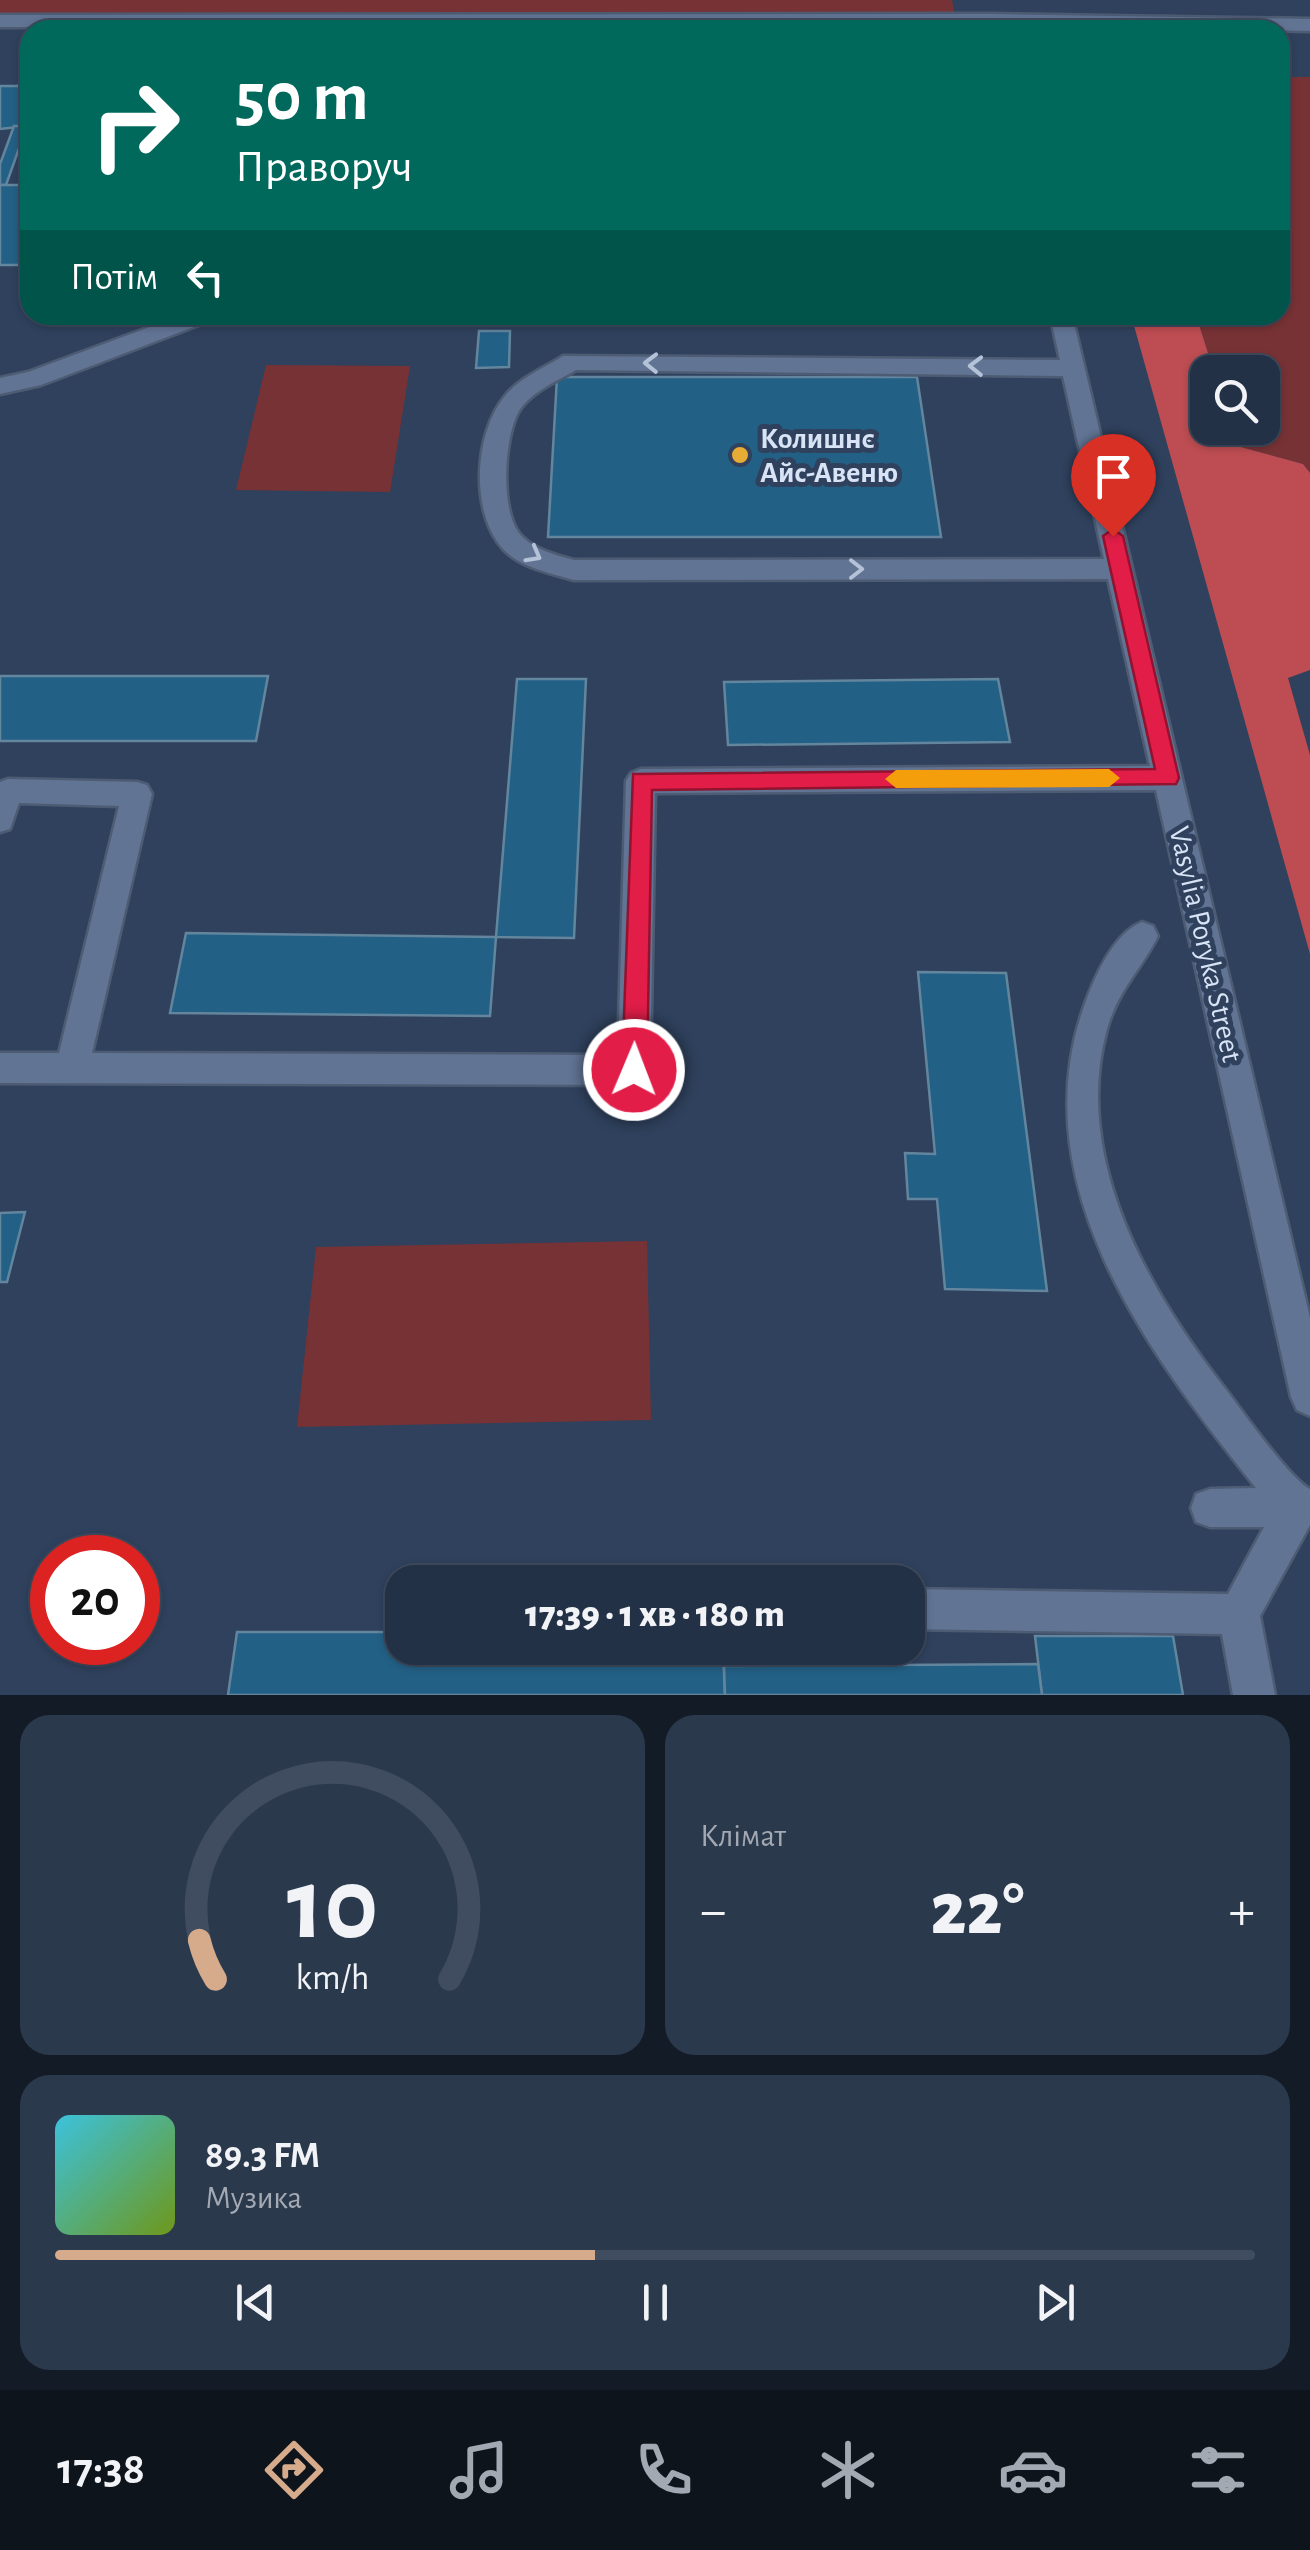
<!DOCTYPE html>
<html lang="uk">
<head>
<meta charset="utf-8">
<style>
	:root { --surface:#233146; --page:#2b394d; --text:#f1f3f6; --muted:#a3a9b3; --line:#404c5f; --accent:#d6ab8b }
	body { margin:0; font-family:"Alegreya Sans",sans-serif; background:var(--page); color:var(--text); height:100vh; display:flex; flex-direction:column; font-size:38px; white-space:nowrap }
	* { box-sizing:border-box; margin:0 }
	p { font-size:32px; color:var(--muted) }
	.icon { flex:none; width:55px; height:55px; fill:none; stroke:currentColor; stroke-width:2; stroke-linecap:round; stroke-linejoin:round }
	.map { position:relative; height:1695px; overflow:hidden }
	.drawer { display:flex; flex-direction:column; gap:20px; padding:20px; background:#131b26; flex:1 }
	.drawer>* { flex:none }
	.top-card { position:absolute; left:20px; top:20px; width:1270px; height:305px; border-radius:30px; box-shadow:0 2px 8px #0004,0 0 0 2px var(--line); background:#00695c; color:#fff; overflow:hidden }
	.buttons { position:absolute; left:1190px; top:355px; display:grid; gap:20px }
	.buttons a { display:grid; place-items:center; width:90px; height:90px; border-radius:20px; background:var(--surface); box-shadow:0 2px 8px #0004,0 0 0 2px var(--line); font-size:50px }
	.speed { position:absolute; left:30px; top:1535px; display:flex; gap:20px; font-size:50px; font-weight:700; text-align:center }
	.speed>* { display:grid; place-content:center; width:130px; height:130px; border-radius:50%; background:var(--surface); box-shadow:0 2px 8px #0004,0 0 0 2px var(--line); line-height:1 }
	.speed .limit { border:15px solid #d22; background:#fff; color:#111 }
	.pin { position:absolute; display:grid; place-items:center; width:85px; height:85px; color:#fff; margin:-102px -42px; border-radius:50% 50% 50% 0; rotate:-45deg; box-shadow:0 0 10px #0007 }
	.pin .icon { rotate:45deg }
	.me { position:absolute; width:110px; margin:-55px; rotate:1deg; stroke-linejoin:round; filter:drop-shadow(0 0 8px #0008) }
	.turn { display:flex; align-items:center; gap:35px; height:210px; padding:0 50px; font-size:45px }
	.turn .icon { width:130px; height:130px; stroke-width:2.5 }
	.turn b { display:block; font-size:70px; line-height:85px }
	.then { display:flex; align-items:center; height:95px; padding:0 50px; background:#0003; gap:20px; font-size:38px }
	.big { font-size:75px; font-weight:800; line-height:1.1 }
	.drawer .widget { flex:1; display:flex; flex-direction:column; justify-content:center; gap:15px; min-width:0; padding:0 35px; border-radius:30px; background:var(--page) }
	.drawer .dial { align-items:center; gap:0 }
	.dial svg { height:260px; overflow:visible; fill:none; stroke:var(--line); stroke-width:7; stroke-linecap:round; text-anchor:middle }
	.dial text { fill:var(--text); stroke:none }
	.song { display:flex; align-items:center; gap:30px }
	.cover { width:120px; height:120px; border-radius:15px; background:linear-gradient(135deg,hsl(190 70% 55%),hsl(80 70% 35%)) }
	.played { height:10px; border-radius:5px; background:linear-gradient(90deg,var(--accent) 45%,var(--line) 45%) }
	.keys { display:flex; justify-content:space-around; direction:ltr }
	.heat { display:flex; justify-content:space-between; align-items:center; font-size:55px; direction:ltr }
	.drawer .tiles { flex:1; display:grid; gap:20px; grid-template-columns:1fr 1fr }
	.widget:last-child { grid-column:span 2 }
	.trip { position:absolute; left:385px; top:1565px; width:540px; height:100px; border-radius:30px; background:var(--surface); box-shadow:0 2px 8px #0004,0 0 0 2px var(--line); font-weight:800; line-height:100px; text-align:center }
	.tab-bar { display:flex; height:160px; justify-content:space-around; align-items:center; background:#0e141c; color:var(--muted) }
	.tab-bar .icon { width:70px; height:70px }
	.tab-bar .selected { color:var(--accent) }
	.tab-bar b { font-size:45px; color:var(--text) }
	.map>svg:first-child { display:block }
	.green { fill:#773235 }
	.forest { fill:#bd4d52 }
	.building { fill:#236086; stroke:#63859e; stroke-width:2.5 }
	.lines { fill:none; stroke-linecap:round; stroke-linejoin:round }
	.minor-casing { stroke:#4d5c73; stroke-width:5 }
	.minor { fill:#617494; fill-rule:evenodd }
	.oneway { stroke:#b4c2d8 }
	.route { fill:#e11d48; stroke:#92132f; stroke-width:2.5 }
	.slow { fill:#f59e0b }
	.poi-dot { fill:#e7ac36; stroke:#2f415d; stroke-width:4 }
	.labels { text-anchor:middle; stroke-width:10; stroke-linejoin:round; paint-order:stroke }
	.poi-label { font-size:30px; font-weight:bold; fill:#d8e3f5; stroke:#2f415d; text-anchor:start }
	.street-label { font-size:30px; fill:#d8e3f5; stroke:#2f415d }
</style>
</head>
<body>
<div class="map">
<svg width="1310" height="1695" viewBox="0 0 1310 1695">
	<rect width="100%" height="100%" fill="#2f415d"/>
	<g class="green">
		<polygon points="0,0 952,0 956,20 0,21"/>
		<polygon points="1280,77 1310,77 1310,473 1303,464 1237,446 1231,428 1262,428 1262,372 1214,372 1196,315 1280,315"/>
		<polygon points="266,365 410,366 390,492 236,490"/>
		<polygon points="647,1241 651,1420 297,1427 316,1247"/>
	</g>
	<polygon class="forest" points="1131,315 1196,315 1214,372 1208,372 1208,428 1231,428 1237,446 1303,464 1310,473 1310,670 1288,678 1310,755 1310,954"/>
	<g class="building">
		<polygon points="21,81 30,81 30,131 25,131 27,126 0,129 0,86 18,86"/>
		<polygon points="14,126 27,126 6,185 0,185 0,164"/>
		<rect x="0" y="185" width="30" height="80"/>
		<polygon points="479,331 510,331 509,367 476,368"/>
		<polygon points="557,377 917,377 941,537 548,537"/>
		<polygon points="0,676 268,676 256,741 0,741"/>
		<polygon points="517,679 586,679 574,938 496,937"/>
		<polygon points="998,679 1010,742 728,745 724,682"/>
		<polygon points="186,933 496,937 490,1016 170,1013"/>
		<polygon points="918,972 1006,973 1047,1291 945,1289 937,1199 908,1199 905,1153 935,1154"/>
		<polygon points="25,1212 7,1282 0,1282 0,1213"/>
		<polygon points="237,1632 402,1632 402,1648 723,1648 725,1695 228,1695"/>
		<polygon points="1035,1636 1173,1636 1183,1695 1042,1695"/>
		<polygon points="1038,1664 1042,1695 725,1695 724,1666"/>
	</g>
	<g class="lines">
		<defs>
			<g id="minor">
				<polygon points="991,14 1310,19 1310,31 991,26 0,27 0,15"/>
				<polygon points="182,315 215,315 212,320 41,385 0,394 0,378 28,372"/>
				<path d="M 1050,315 L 1072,315 L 1310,1318 L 1310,1416 L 1297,1410 L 1291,1397 L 1156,790 L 655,793 L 650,1070 L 646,1081 L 634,1085 L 0,1083 L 0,1053 L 59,1053 L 119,806 L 19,803 L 10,829 L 0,832 L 0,782 L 8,779 L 137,782 L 147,785 L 152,794 L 92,1053 L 618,1055 L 626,781 L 631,773 L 641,769 L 1150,766 L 1108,579 L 574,580 C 551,573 521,568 503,549 C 470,513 474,433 505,396 C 519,378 544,368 563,356 L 1060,360 ZM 576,370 L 1063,376 L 1104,559 L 574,560 C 555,555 532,549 519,533 C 500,508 504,437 519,411 C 531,392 557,381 576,370 Z"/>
				<path d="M 1142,922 L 1153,926 L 1158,936 C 1141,970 1119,988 1107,1029 C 1071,1160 1150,1293 1227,1391 C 1243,1412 1290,1479 1310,1489 L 1310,1525 L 1260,1616 L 1275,1695 L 1233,1695 L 1222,1634 L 908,1629 L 908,1589 L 1228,1594 L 1264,1527 L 1210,1527 L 1196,1522 L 1191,1508 L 1196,1494 L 1210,1489 L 1256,1488 C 1149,1354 1018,1182 1086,1001 C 1096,974 1114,933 1142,922 Z"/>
			</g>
		</defs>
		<use href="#minor" class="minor-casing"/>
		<use href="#minor" class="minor"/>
	</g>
	<defs><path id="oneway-chevron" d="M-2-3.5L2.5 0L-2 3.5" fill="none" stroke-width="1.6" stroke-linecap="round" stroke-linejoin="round" transform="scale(2.5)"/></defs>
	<g class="oneway">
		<use href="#oneway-chevron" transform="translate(651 363) rotate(-179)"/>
		<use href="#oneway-chevron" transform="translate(976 366) rotate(-179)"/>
		<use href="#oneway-chevron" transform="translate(534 555) rotate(29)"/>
		<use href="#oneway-chevron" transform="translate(856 569)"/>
	</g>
	<polygon class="route" points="1113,529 1123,536 1179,778 1176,784 652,790 647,1070 643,1078 634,1081 625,1078 622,1070 633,774 1155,769 1103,536"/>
	<polygon class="slow" points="1109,769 1120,778 1109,787 896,788 885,779 896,770"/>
	<circle class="poi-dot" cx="740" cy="455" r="10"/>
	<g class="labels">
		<g class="poi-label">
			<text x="760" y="448">Колишнє<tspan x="760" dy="34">Айс-Авеню</tspan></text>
		</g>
		<g class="street-label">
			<text transform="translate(1206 944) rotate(77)" y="10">Vasylia Poryka Street</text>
		</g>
	</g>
</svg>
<div class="buttons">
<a><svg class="icon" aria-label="search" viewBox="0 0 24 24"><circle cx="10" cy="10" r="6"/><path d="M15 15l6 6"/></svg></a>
</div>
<div class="speed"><div class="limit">20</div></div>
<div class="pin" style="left:1113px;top:536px;background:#d93025"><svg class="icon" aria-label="arrive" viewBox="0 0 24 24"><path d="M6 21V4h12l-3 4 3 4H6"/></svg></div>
<svg class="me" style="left:634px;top:1070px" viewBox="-20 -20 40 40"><circle r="17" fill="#e11d48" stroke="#fff" stroke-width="3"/><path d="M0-11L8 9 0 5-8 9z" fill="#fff"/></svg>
<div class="trip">17:39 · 1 хв · 180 m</div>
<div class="top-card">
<div class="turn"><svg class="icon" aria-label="right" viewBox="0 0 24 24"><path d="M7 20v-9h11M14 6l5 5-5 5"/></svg><div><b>50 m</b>Праворуч</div></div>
<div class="then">Потім<svg class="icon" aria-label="left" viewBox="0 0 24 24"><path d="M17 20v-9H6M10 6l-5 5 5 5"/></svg></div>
</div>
</div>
<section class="drawer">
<div class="tiles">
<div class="widget dial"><svg viewBox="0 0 100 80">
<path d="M14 69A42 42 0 1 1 86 69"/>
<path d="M14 69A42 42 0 0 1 9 57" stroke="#d6ab8b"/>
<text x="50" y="56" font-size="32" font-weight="700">10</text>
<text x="50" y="72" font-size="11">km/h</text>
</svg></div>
<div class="widget"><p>Клімат</p>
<div class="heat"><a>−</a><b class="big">22°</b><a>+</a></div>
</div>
<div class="widget">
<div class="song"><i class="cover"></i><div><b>89.3 FM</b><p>Музика</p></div></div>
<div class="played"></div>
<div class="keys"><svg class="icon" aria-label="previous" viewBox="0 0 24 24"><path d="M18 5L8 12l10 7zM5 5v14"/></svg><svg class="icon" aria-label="pause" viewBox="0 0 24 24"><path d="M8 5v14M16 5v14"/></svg><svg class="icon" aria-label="next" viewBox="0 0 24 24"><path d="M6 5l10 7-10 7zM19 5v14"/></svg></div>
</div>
</div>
</section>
<nav class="tab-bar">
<b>17:38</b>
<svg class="icon selected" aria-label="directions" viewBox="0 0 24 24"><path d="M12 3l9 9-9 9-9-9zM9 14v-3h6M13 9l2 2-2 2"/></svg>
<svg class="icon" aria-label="music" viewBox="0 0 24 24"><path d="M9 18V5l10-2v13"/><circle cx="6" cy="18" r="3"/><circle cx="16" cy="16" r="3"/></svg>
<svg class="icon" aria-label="phone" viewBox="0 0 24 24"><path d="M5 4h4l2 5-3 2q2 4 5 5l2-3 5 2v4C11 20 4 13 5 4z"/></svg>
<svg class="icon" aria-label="climate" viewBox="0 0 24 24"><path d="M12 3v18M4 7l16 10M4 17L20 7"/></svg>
<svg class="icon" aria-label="car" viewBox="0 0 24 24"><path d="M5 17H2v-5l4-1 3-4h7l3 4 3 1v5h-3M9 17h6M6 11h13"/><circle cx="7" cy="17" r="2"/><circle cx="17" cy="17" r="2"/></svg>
<svg class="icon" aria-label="filters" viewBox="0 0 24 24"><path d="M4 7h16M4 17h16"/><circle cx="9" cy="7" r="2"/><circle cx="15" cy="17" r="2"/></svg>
</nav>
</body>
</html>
